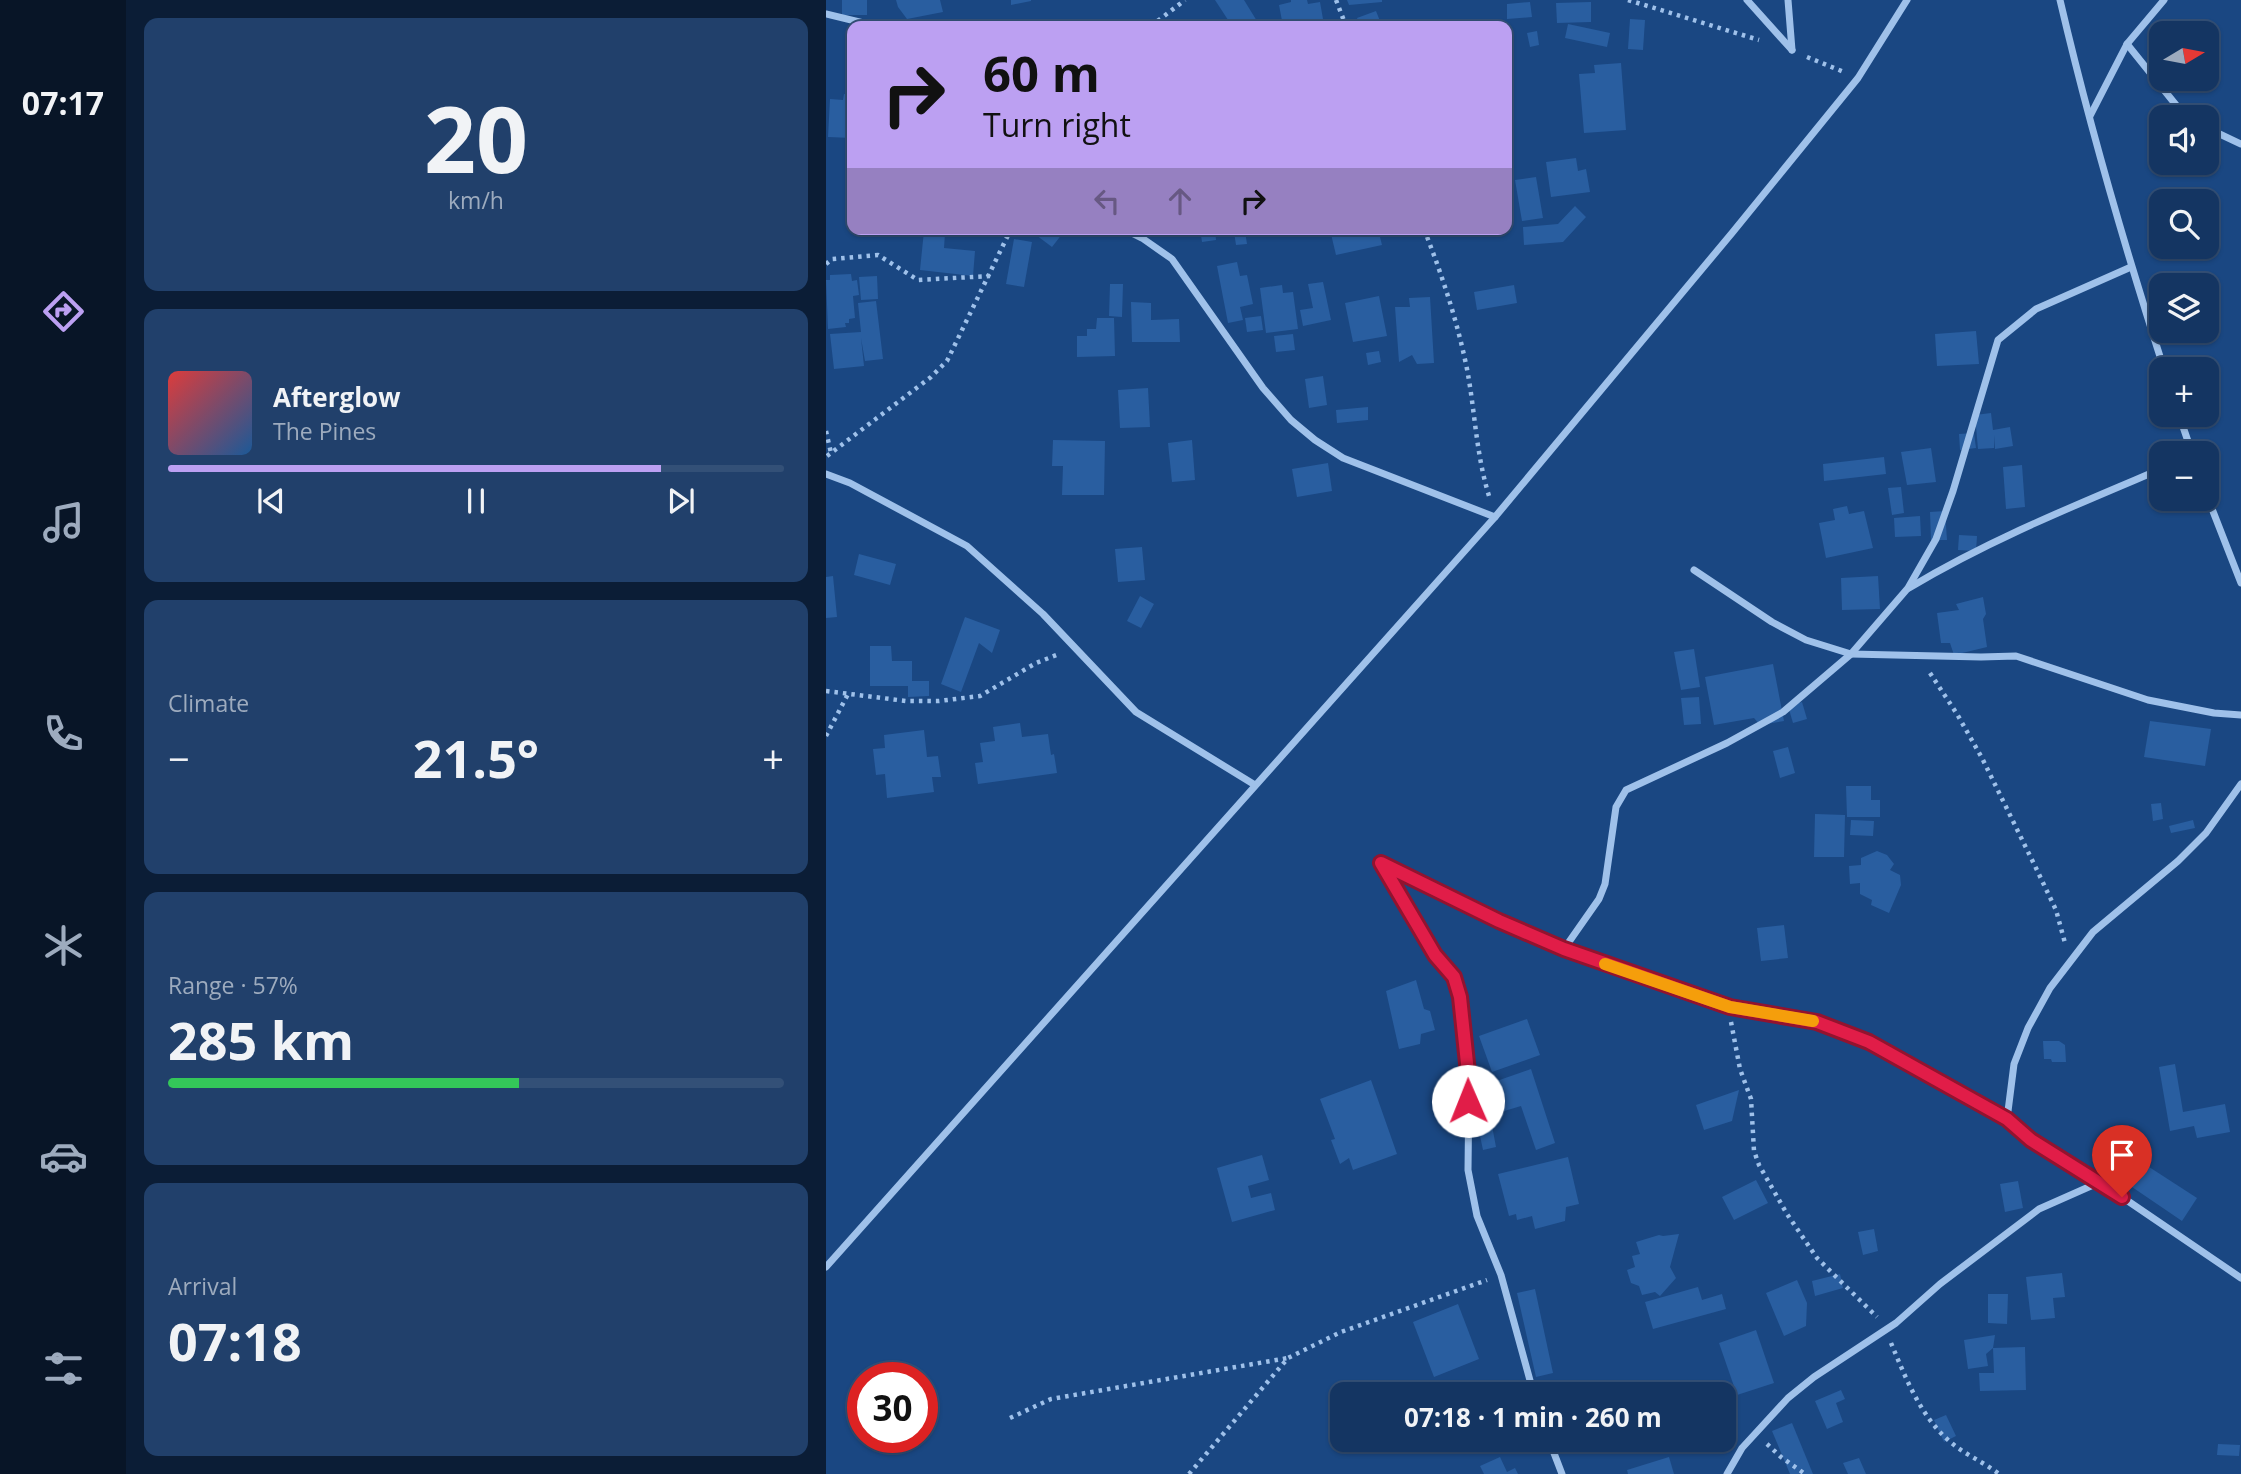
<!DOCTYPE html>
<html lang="en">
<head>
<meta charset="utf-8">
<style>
	:root { --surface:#143562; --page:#21406b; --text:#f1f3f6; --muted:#9dabbe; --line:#335077; --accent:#bca0f2 }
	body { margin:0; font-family:"Open Sans",sans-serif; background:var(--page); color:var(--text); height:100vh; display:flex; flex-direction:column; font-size:26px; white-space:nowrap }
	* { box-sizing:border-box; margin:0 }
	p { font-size:23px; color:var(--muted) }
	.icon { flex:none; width:38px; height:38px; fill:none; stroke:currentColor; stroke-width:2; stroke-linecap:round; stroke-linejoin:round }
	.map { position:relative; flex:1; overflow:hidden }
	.drawer { display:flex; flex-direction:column; gap:18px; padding:18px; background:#0b1d36; width:700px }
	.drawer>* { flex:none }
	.guide { position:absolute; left:21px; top:21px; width:665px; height:214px; border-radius:14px; box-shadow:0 2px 5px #0004,0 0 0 2px var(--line); background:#bca0f2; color:#111; overflow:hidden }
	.needle { width:46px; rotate:80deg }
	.buttons { position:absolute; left:1323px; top:21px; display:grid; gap:14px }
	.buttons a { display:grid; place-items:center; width:70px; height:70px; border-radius:14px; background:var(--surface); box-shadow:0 2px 5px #0004,0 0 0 2px var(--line); font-size:35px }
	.speed { position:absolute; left:21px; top:1362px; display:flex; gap:14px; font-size:35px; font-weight:700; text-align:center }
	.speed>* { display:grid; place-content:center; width:91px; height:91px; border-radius:50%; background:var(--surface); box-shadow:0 2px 5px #0004,0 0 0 2px var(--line); line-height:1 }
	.speed .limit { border:10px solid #d22; background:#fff; color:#111 }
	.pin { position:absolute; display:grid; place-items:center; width:60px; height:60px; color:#fff; margin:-72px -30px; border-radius:50% 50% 50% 0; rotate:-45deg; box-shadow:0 0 7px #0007 }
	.pin .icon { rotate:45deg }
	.me { position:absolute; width:77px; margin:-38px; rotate:359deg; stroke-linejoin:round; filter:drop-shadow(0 0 5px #0008) }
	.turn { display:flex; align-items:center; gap:24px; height:147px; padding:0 21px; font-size:32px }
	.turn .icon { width:91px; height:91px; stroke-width:2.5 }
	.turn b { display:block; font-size:49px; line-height:60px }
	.lanes { display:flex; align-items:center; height:66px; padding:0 21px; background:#0003; justify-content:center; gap:35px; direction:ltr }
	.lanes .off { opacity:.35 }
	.big { font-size:52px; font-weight:700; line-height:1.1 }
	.drawer .card { flex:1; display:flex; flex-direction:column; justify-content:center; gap:10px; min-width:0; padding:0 24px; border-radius:14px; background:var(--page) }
	.drawer .dial { align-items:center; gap:0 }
	.dial b { font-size:91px; line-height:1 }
	.song { display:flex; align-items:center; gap:21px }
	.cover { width:84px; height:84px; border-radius:10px; background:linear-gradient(135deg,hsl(0 70% 55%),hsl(210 70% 35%)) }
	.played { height:7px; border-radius:4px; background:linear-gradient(90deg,var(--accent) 80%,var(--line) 80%) }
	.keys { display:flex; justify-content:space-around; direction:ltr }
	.heat { display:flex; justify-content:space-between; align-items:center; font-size:38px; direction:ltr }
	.charge { height:10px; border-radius:5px; background:linear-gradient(90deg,#34c759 57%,var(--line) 0) }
	.trip { position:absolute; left:504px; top:1382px; width:406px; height:70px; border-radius:14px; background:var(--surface); box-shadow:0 2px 5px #0004,0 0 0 2px var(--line); font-weight:700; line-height:70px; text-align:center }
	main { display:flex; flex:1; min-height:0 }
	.dock { display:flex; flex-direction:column; width:126px; justify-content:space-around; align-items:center; background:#081527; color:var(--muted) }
	.dock .icon { width:49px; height:49px }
	.dock .current { color:var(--accent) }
	.dock b { font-size:32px; color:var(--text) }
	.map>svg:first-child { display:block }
	.building { fill:#295ea0 }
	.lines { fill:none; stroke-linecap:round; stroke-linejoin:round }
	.path { stroke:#9fc1ea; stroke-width:4.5; stroke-dasharray:3.5 5; stroke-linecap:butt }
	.street { stroke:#9fc1ea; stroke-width:7 }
	.route-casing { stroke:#92132f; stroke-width:18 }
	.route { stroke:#e11d48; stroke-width:12 }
	.slow { stroke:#f59e0b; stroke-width:12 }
</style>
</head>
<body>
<main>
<nav class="dock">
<b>07:17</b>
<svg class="icon current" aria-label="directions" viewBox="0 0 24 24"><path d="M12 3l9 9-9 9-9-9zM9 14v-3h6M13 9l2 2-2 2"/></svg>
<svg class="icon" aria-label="music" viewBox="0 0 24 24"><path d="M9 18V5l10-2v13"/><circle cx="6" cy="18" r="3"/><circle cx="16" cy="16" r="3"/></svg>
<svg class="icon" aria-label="phone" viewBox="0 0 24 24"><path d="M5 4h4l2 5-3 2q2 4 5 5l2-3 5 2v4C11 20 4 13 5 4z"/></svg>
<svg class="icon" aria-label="climate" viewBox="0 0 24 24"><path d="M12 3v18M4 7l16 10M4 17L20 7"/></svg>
<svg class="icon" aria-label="car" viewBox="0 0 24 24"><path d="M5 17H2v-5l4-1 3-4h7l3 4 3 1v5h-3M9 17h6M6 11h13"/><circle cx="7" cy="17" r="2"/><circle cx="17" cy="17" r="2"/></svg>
<svg class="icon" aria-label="filters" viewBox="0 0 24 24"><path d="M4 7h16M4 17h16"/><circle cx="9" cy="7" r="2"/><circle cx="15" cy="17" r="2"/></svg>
</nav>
<section class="drawer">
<div class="card dial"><b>20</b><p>km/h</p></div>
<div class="card">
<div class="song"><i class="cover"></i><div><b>Afterglow</b><p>The Pines</p></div></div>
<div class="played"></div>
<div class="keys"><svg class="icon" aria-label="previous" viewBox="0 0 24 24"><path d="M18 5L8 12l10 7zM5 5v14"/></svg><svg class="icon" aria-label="pause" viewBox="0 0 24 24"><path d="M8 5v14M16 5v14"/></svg><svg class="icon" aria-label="next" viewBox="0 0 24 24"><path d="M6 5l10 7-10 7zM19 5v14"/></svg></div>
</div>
<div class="card"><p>Climate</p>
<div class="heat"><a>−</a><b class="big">21.5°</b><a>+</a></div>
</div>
<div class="card"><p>Range · 57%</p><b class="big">285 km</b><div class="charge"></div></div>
<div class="card"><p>Arrival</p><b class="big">07:18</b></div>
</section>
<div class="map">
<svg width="1415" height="1474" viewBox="0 0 1415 1474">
	<rect width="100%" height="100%" fill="#1a4782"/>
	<g class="building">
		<rect x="16" y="0" width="25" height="15"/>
		<polygon points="70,0 114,0 117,12 81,19 72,7"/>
		<polygon points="185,0 205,0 205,1 185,5"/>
		<polygon points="389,0 418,0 434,26 406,26"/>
		<polygon points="465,0 481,0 482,4 494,2 497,19 457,26 453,5 465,2"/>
		<polygon points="521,0 556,0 556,2 523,5"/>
		<polygon points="704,2 706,17 681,19 681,4"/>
		<polygon points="765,2 765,22 731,23 730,3"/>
		<polygon points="550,11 556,26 534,26 531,18"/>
		<polygon points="804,19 819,20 817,50 802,49"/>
		<polygon points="742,24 784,33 781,47 739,38"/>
		<polygon points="711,31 713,45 704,47 701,33"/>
		<polygon points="795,63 800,130 758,133 753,74 769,73 768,65"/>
		<polygon points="18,94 26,95 26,138 2,137 4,99 17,100"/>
		<polygon points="750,158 752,171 760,169 764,192 725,197 720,162"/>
		<polygon points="710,177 717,218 696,221 689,180"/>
		<polygon points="749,206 760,217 737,242 698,245 697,227 732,224"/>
		<polygon points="149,229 177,229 177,233 149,232"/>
		<polygon points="202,229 240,229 226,247"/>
		<polygon points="374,229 389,229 390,240 376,242"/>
		<polygon points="527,229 552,229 556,245 510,255 505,234"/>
		<polygon points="98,231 119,233 118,248 149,251 147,276 94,270"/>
		<polygon points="419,231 421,244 410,245 408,232"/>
		<polygon points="188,239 206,242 198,287 180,284"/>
		<polygon points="411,262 414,276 421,275 427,304 414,307 417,320 402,323 391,266"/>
		<polygon points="25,274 26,281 31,280 33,295 27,296 29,318 23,319 23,323 19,323 20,327 2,329 0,280 4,280 4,275"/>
		<polygon points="51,276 52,299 35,300 33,277"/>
		<polygon points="497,282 505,320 477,326 474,310 487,308 482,284"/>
		<polygon points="284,284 297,284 296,317 283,316"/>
		<polygon points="456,285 457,293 467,292 472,329 440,333 434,288"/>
		<polygon points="688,285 691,303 651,310 648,292"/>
		<polygon points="553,296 561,336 527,342 519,303"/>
		<polygon points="604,297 608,363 591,364 586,355 573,362 569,307 584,307 583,298"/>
		<polygon points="50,301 57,359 39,361 35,338 38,366 8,369 4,334 35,332 32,303"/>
		<polygon points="305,302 325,303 325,320 353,319 354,342 306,342"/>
		<polygon points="435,316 437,330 421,332 419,318"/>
		<polygon points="271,318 288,318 289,356 251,357 251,336 261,336 261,329 270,329"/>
		<polygon points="1150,331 1153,364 1111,366 1109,334"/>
		<polygon points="467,334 469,350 450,352 448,336"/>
		<polygon points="553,351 555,362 542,365 540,353"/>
		<polygon points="497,376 501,405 483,408 479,379"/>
		<polygon points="322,388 324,427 294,428 292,390"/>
		<polygon points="542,407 542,420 511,423 510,410"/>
		<polygon points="1165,413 1167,430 1184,427 1187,446 1169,449 1168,435 1168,448 1152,449 1149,415"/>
		<polygon points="1148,433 1150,448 1134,450 1133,434"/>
		<polygon points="227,440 279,441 278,495 236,495 237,466 226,466"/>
		<polygon points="366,440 369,480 346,482 342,443"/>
		<polygon points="1105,448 1110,482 1081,485 1075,452"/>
		<polygon points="1058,457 1060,474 998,481 997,464"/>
		<polygon points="502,463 506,491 471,497 466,469"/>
		<polygon points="1196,465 1199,507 1180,509 1177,467"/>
		<polygon points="1075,487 1078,513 1066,515 1062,488"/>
		<polygon points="1021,506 1023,514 1038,511 1047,548 1000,558 993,523 1009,520 1007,509"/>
		<polygon points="1119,511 1121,540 1105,540 1104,512"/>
		<polygon points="1094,516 1095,536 1069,537 1068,518"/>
		<polygon points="1133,535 1151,536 1150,551 1132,550"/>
		<polygon points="316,547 319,580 292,582 289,549"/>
		<polygon points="33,554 70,564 64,585 28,575"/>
		<polygon points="7,576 11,617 0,618 0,577"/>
		<polygon points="1052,576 1054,609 1016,610 1015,578"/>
		<polygon points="314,596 328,604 315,628 301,621"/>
		<polygon points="1157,597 1160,614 1157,619 1161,647 1128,655 1124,643 1115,643 1111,613 1133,610 1130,604"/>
		<polygon points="139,617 174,630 166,653 153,643 135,692 115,684"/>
		<polygon points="44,646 65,646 66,661 86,661 86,681 103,681 103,696 82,697 82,686 44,686"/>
		<polygon points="868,649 874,687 855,690 848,652"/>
		<polygon points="947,664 958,721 934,725 928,718 888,725 879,677"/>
		<polygon points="873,697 875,724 858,725 855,698"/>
		<polygon points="976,702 981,719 967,723 962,706"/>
		<polygon points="1324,721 1385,729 1379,766 1318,757"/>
		<polygon points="194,723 196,737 222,734 225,755 228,754 231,773 152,784 149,763 157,762 154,743 169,741 167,727"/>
		<polygon points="98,730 101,757 112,756 115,777 106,777 108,792 61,798 59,774 50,775 47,749 59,748 58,735"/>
		<polygon points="962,747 969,773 954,778 947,751"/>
		<polygon points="1020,786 1045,786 1045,800 1054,800 1054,817 1021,817"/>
		<polygon points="1335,803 1337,819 1327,821 1325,804"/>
		<polygon points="989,814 1019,815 1018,857 988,857"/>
		<polygon points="1025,820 1048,821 1047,836 1024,835"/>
		<polygon points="1367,820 1369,828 1345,833 1343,826"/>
		<polygon points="1051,851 1061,855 1068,864 1064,870 1074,875 1075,885 1063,913 1045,905 1046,900 1034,894 1034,883 1024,884 1023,866 1035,865 1035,858"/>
		<polygon points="958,925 962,958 935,961 931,928"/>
		<polygon points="590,980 598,1009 604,1011 609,1030 595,1034 594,1044 573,1049 560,991"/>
		<polygon points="701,1019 714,1055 666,1072 653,1036"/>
		<polygon points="1217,1041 1233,1041 1239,1045 1240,1062 1226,1062 1225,1059 1218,1059"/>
		<polygon points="1349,1064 1357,1112 1399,1104 1404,1132 1371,1138 1368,1126 1344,1131 1333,1067"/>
		<polygon points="705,1069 729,1143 710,1150 695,1106 675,1112 665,1083"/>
		<polygon points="545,1080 571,1154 527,1170 523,1158 514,1164 505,1140 509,1139 494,1099"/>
		<polygon points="913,1090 906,1121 878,1130 870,1105"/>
		<polygon points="664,1115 670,1147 657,1150 650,1117"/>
		<polygon points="436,1155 443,1180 422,1186 425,1198 445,1193 449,1210 406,1222 391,1168"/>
		<polygon points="742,1157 753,1204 740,1207 739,1221 709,1229 706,1216 691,1220 690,1214 683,1216 672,1174"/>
		<polygon points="1320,1165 1371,1198 1356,1221 1306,1187"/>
		<polygon points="930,1180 942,1203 908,1220 896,1197"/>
		<polygon points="1192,1181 1197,1208 1179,1212 1174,1184"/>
		<polygon points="1048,1229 1052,1251 1037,1255 1032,1232"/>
		<polygon points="853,1234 844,1267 850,1278 834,1296 829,1292 816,1295 813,1286 805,1283 801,1270 809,1267 806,1256 814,1254 810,1242 833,1235 837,1236"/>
		<polygon points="1236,1273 1239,1297 1227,1298 1229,1318 1205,1320 1200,1277"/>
		<polygon points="1014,1274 1017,1288 989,1296 986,1281"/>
		<polygon points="971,1280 981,1303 980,1326 958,1336 940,1293"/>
		<polygon points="872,1287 876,1300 896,1294 900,1309 827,1329 819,1302"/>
		<polygon points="709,1289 727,1373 710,1377 691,1293"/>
		<polygon points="1162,1294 1182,1294 1181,1324 1162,1323"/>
		<polygon points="632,1304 653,1359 608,1377 587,1322"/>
		<polygon points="930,1330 948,1383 911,1395 893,1343"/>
		<polygon points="1169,1335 1167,1348 1199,1347 1200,1390 1154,1391 1153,1373 1168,1373 1167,1348 1160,1354 1162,1366 1142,1369 1138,1340"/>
		<polygon points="1015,1390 1019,1399 1010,1403 1017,1422 1001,1429 989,1401"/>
		<polygon points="1120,1415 1130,1436 1118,1442 1108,1420"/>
		<polygon points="966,1423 987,1474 964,1474 946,1431"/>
		<polygon points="1392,1444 1414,1445 1413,1456 1391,1455"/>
		<polygon points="674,1457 681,1472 689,1468 692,1474 658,1474 654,1466"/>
		<polygon points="843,1457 848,1474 802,1474 801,1470"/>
		<polygon points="1033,1458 1040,1474 1022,1474 1017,1463"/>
	</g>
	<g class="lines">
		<g class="path">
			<polyline points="510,0 520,26"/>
			<polyline points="802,0 933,40"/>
			<polyline points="325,26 359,0"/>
			<polyline points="981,57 1018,72"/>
			<path d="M 598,229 C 616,275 631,320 641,369 C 649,411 650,454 663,496"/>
			<polyline points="0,264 6,259 52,255 92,280 164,276"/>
			<polyline points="0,431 5,453"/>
			<polyline points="1,456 105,377 121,361 185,229"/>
			<polyline points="1104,673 1131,714 1156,758 1209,866 1230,910 1239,943"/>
			<polyline points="0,691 80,701 113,701 154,696 210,663 233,654"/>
			<polyline points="0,736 22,694"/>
			<polyline points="905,1022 914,1069 925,1099 928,1151 933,1165 961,1214 991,1258 1051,1317"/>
			<path d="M 1065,1343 C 1081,1381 1097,1423 1132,1448 C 1145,1457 1160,1464 1173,1474"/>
			<polyline points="184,1418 225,1399 462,1358"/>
			<polyline points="941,1444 955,1457 979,1474"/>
			<polyline points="363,1474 462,1358 515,1332 661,1280"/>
		</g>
		<g class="street">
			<polyline points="921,0 966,50"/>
			<polyline points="962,0 966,50"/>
			<path d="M 1234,0 C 1263,124 1299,248 1338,369"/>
			<polyline points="0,14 50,26"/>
			<polyline points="1301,44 1350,105 1366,117"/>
			<polyline points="1264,116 1301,44 1338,0"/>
			<polyline points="1381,128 1415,144"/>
			<polyline points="298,229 316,238 346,259 437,388 465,420 489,440 517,458 669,517"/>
			<polyline points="1353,415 1366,453"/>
			<polyline points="0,474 24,483 141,546 217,614 310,712 429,785"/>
			<polyline points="1381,496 1415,583"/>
			<polyline points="868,570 946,622 980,640 1025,654 1155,657 1190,656 1322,700 1388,713 1415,715"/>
			<path d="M 1083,588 C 1163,540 1250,505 1335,469"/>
			<polyline points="555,863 673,921 738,949 816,978 904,1007 991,1022 1043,1042 1181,1119 1205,1140 1274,1182 1415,1278"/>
			<polyline points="556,865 609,955 628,977 634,997 643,1082 642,1170 651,1216 675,1275 708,1395"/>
			<polyline points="738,949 773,899 779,884 790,807 800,790 901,743 957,712 1025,654 1082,588 1110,539 1127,491 1172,340 1210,309 1305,267"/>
			<polyline points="1181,1119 1188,1064 1202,1028 1224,988 1267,932 1352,861 1380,833 1415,784"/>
			<polyline points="0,1267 669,517 906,233 1032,78 1081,0"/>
			<polyline points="723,1440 736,1474"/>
			<polyline points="901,1474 916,1448 962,1398 988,1377 1070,1323 1114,1284 1213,1209 1274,1182"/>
		</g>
	</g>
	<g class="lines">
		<defs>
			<polyline id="route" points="642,1101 643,1082 634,997 628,977 609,955 555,863 673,921 738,949 904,1007 991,1022 1043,1042 1181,1119 1205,1140 1296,1197"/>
		</defs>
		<use href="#route" class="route-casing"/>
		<use href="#route" class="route"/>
		<polyline class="slow" points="779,964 904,1007 987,1021"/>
	</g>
</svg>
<div class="buttons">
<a><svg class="needle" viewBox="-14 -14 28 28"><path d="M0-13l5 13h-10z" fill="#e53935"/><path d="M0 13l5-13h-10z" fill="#9dabbe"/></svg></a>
<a><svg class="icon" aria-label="sound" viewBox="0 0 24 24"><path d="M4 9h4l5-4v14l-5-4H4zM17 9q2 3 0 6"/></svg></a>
<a><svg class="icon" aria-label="search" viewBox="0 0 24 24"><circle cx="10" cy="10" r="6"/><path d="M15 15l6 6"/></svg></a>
<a><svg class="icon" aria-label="layers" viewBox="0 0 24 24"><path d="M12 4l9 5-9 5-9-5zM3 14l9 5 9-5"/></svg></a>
<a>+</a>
<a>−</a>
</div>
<div class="speed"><div class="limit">30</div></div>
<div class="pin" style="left:1296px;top:1197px;background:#d93025"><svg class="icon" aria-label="arrive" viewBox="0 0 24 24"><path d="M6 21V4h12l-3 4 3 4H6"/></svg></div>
<svg class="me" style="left:642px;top:1101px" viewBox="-20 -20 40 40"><circle r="19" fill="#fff"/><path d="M0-13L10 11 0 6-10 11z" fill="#e11d48"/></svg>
<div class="trip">07:18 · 1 min · 260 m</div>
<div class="guide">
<div class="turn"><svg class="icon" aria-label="right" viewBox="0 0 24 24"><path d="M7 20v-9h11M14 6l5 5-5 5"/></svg><div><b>60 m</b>Turn right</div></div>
<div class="lanes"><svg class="icon off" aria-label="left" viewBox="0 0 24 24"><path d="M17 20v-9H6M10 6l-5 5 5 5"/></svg><svg class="icon off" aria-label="ahead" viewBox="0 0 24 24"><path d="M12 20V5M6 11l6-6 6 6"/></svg><svg class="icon" aria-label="right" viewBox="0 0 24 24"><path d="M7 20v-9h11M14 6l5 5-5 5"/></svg></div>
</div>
</div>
</main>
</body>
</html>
